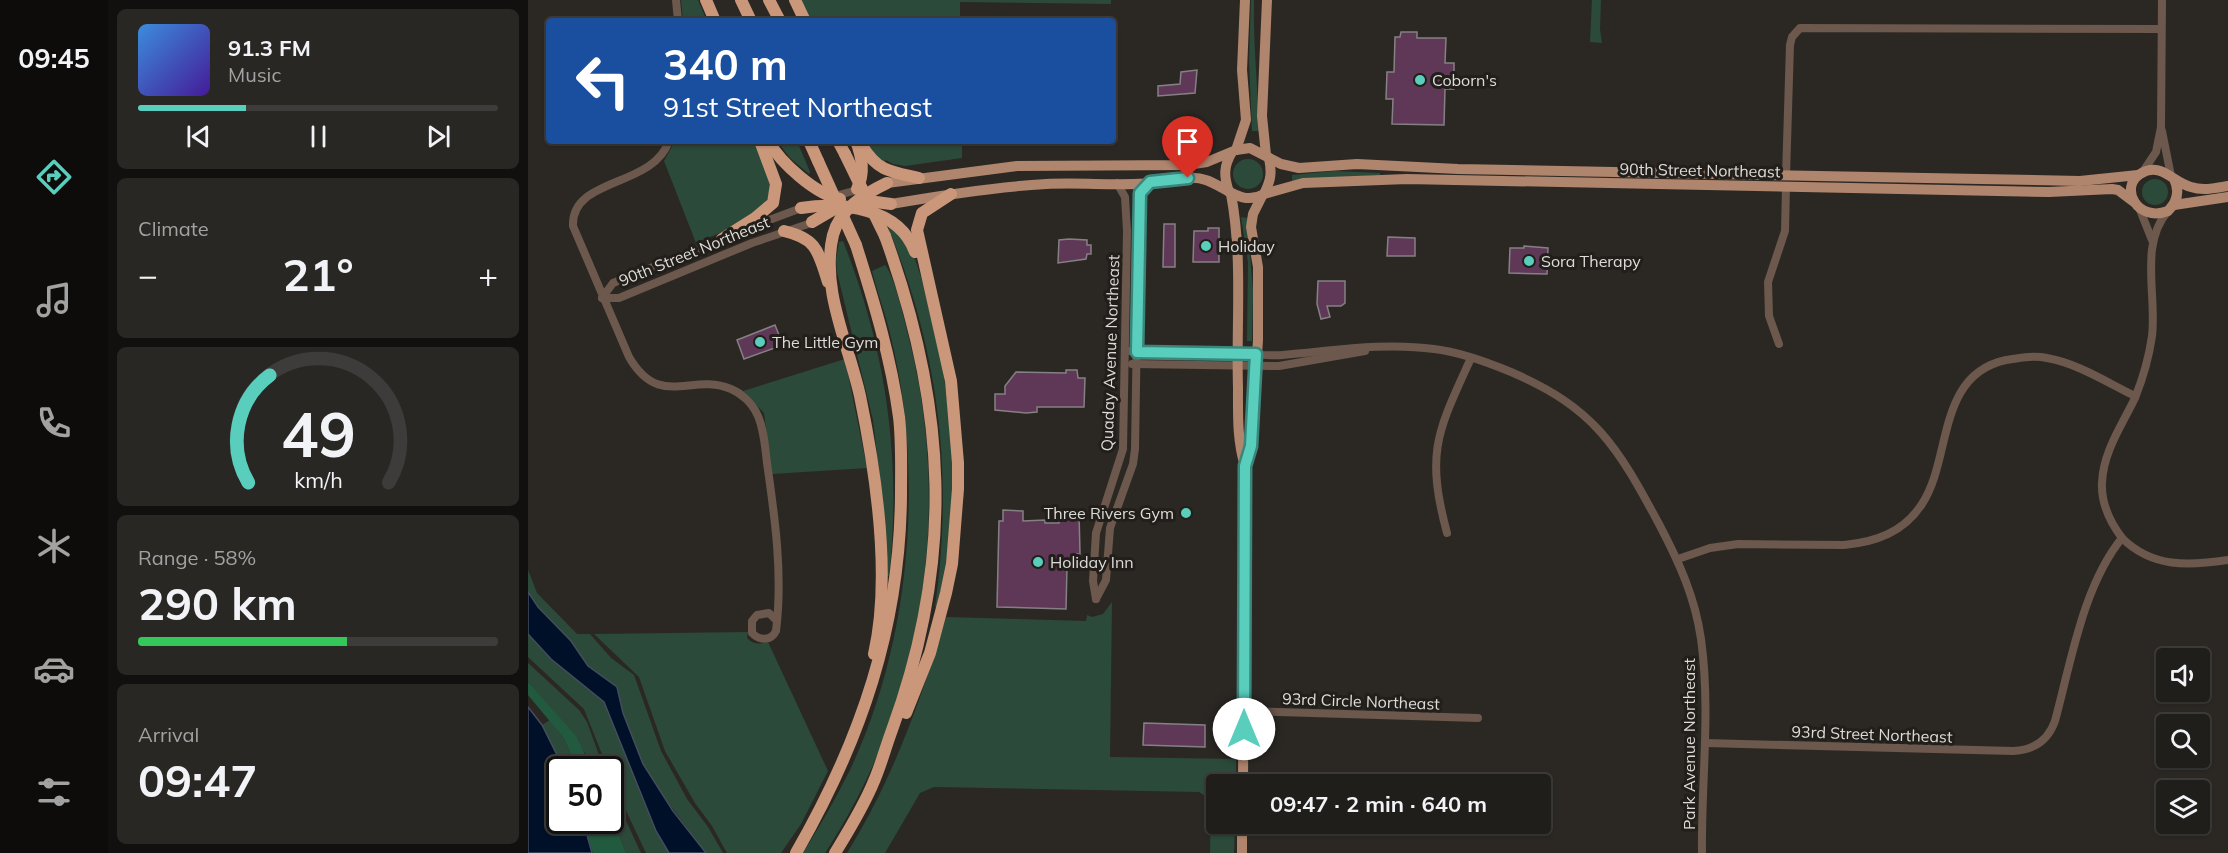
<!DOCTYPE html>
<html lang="en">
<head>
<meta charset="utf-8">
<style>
	:root { --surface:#201e1b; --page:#282724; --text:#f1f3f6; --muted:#a2a2a3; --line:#3d3c3a; --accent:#5acebd }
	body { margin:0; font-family:Mulish,sans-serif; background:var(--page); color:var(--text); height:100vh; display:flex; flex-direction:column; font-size:22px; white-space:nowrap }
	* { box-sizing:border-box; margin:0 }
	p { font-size:20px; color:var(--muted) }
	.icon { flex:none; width:33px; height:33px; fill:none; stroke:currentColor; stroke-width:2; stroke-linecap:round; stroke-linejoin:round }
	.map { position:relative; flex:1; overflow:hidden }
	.sheet { display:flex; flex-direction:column; gap:9px; padding:9px; background:#12100f; width:420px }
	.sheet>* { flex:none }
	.top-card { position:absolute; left:18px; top:18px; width:570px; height:126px; border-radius:6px; box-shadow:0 2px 4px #0004,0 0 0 2px var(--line); background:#1a4fa0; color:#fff; overflow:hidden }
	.buttons { position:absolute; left:1628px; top:648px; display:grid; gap:12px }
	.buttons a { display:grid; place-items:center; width:54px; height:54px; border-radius:6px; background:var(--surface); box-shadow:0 2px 4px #0004,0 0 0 2px var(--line); font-size:30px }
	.speed { position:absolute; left:18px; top:756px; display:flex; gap:12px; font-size:30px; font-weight:700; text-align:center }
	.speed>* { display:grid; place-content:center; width:78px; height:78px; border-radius:50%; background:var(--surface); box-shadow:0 2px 4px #0004,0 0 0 2px var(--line); line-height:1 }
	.speed .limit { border:3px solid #111; border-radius:9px; background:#fff; color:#111 }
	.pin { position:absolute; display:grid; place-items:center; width:51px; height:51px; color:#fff; margin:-62px -26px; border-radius:50% 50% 50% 0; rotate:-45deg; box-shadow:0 0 6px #0007 }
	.pin .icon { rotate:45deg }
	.me { position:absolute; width:66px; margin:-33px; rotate:0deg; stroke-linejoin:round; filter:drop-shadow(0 0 4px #0008) }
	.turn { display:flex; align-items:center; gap:21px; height:126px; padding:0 18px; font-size:27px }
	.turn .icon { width:78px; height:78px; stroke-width:2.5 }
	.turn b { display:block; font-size:42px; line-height:51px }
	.big { font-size:45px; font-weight:700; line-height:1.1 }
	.sheet .card { flex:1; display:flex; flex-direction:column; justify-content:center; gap:9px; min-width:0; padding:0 21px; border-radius:9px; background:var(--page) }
	.sheet .dial { align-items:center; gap:0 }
	.dial svg { height:156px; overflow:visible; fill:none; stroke:var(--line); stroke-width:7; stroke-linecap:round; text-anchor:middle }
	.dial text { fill:var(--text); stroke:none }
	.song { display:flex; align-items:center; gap:18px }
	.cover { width:72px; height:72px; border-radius:9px; background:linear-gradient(135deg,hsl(210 70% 55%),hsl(260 70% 35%)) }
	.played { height:6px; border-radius:3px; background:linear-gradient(90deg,var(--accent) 30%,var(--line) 30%) }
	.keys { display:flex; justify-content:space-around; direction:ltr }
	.heat { display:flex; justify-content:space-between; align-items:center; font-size:33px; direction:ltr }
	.charge { height:9px; border-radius:4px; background:linear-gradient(90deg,#34c759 58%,var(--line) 0) }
	.trip { position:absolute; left:678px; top:774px; width:345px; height:60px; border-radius:6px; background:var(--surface); box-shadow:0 2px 4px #0004,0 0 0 2px var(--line); font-weight:700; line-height:60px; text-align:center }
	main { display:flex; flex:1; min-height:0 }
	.tab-bar { display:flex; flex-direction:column; width:108px; justify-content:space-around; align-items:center; background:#0d0c0b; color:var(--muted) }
	.tab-bar .icon { width:42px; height:42px }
	.tab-bar .on { color:var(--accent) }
	.tab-bar b { font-size:27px; color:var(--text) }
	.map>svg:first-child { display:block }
	.green { fill:#2b4a3a }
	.forest { fill:#225a3f }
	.water { fill:#001028; stroke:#434d5d; stroke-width:1.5 }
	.building { fill:#5f3858; stroke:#858084; stroke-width:1.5 }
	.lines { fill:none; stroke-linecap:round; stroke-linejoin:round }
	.minor { stroke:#6c584c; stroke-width:8 }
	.major { stroke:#af856d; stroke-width:10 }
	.highway { stroke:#ca977a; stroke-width:12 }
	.highway-bridge { stroke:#ca977a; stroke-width:12 }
	.route-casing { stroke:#3a867b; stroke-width:15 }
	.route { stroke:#5acebd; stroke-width:10 }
	.poi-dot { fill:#5acebd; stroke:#221f1a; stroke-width:2 }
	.labels { text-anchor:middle; stroke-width:6; stroke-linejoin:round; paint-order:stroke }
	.poi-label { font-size:16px; fill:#dedcd9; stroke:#221f1a; text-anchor:start }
	.street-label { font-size:16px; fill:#dedcd9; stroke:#221f1a }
</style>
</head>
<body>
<main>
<nav class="tab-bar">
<b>09:45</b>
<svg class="icon on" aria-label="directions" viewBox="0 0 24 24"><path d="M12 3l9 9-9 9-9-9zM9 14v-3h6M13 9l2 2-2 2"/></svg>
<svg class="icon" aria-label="music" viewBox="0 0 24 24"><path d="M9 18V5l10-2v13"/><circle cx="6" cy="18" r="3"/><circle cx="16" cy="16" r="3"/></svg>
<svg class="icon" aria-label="phone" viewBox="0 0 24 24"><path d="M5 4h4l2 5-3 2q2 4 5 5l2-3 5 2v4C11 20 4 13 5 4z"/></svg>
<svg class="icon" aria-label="climate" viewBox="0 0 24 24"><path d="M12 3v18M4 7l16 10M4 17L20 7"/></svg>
<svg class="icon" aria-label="car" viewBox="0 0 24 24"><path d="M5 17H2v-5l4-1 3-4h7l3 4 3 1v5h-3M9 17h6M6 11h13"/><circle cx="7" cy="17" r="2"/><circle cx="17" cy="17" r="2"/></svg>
<svg class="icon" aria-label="filters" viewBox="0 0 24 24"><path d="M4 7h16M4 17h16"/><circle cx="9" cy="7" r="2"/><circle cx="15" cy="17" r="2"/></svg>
</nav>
<section class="sheet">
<div class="card">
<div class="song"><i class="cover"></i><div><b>91.3 FM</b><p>Music</p></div></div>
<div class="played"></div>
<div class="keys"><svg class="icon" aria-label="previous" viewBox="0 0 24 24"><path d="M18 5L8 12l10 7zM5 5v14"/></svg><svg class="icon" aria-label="pause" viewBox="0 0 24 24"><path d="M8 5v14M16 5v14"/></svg><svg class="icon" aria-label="next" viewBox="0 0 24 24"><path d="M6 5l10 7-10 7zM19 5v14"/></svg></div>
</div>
<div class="card"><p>Climate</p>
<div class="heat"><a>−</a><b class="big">21°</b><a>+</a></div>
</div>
<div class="card dial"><svg viewBox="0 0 100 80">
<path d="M14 69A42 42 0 1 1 86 69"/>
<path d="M14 69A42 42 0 0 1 25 14" stroke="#5acebd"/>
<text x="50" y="56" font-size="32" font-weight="700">49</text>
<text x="50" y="72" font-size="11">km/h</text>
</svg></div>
<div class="card"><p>Range · 58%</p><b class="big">290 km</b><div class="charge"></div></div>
<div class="card"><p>Arrival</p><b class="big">09:47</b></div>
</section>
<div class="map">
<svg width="1700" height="853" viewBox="0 0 1700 853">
	<rect width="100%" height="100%" fill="#2b2824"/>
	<g class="green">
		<polygon points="153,0 170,0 179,21 155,21"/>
		<polygon points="273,0 583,0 583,4 432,2 432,21 283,21"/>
		<path d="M 723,0 L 726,0 C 725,44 730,87 731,131 L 724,131 L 721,60 Z"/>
		<polygon points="1064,0 1073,0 1072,29 1074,43 1062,42"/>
		<polygon points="147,141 230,141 244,181 239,202 201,229 168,243 136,161"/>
		<polygon points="249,141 269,141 282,172 281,174 262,158"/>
		<polygon points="339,141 434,141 434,158 377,166 365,164 358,160 356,162 346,153"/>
		<circle cx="720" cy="174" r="15"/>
		<polygon points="806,171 852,173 852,175 764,181 764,175"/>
		<circle cx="1627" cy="192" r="13"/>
		<polygon points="713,217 719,218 725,291 724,341 719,341 720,262"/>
		<path d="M 360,227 L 365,228 L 382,244 L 401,301 L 414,361 L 427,464 L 418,568 L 411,607 L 407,607 C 426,474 411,351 360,227 Z"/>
		<path d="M 315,241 C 358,349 374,460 361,576 L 357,575 L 354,498 L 345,420 L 309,272 L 308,259 L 311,242 Z"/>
		<path d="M 357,265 C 368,278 378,328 383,347 C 424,517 394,706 297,853 L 275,853 C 292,826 308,798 322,770 C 374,660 390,529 376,409 C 373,383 368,358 362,333 C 357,312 349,292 344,271 Z"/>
		<polygon points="317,359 339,468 244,474 236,413 215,391"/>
		<polygon points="0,570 9,593 49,634 62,634 83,658 106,675 133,751 159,799 180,827 195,853 178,853 125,782 115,764 95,713 89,687 60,666 26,623 10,607 0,592"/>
		<path d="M 584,602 L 582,757 L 708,759 L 708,784 L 688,784 L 688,824 L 707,824 L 706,853 L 682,853 L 683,804 L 682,799 L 671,792 L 406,787 L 392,793 L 357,853 L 319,853 C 364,781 394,698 418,617 L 558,621 L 559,615 L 564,617 L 575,614 Z"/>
		<path d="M 220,632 L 219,638 C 225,645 232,644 240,642 L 300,771 L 273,824 L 253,853 L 199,853 L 184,826 L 167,803 L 137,751 L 111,677 L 66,634 Z"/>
		<polygon points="0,634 23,659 76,702 128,831 141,853 118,853 85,783 82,770 80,769 56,709 0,657"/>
		<polygon points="0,663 51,710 59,722 76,769 64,769 57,753 0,682"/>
		<polygon points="22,720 35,737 50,769 36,769 14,725"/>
		<polygon points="82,787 113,853 98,853 83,815"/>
	</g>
	<g class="forest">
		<polygon points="0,682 48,736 64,769 50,769 35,737 0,695"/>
		<polygon points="83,815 98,853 65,853 58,832 64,821 82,820"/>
	</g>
	<g class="water">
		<polygon points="0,592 10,607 43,641 60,666 89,687 95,713 115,764 145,811 178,853 141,853 128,831 76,702 23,659 0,634"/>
		<polygon points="0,707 14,725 36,769 32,770 32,820 55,821 64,853 0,853"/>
	</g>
	<g class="building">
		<polygon points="873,32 889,32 889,38 918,38 917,63 926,63 926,89 917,89 916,125 864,124 865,99 858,99 859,72 866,72 867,37 872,37"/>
		<polygon points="669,70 667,93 630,96 630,86 652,84 653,72"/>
		<polygon points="636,224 647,224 647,267 635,267"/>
		<polygon points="680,228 691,228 691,262 665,262 666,231 680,231"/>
		<polygon points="860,237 887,238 887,256 859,256"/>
		<polygon points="541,239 559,240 559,245 563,245 563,254 559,254 558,259 530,263 531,240"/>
		<polygon points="996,246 1020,248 1019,274 981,273 982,248 996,248"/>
		<polygon points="790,281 817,281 817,303 813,306 799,306 802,317 793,319 789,304"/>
		<polygon points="247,325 255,345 216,359 209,340"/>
		<polygon points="538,370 549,370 550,378 557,378 556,407 509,407 509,412 498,413 467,410 467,394 477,394 477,386 488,372 538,373"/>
		<polygon points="475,510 495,511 495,521 517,520 517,523 531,523 531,512 551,512 552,554 549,554 549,566 539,566 538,609 469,607 471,521 475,521"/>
		<polygon points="616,723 677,725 677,747 615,745"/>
	</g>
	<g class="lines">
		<g class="minor">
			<polyline points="148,0 150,21"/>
			<polyline points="1634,131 1643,176"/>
			<path d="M 141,141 C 125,188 43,177 45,226 L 101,357 C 132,410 163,372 203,389 C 213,393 224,403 229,414 C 236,428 237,447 239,463 C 247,518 255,575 248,631 C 243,641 232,641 224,633 L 224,621 L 229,615 L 241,613 L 248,620"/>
			<polyline points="1614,173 1628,152 1633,127 1634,0"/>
			<polyline points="1258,176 1262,45 1264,37 1272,28 1633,29"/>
			<polyline points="307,196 333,189"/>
			<polyline points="1612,210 1624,240"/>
			<polyline points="220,228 276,207"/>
			<polyline points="74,298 85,283 198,238"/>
			<polyline points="74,298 91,298 224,243 286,222"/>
			<polyline points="1251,344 1241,316 1240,282 1257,231 1258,187"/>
			<path d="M 598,351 C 634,352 671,353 707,353 C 723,354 739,356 755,355 C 805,351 855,342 906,349 C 932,352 959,362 983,372 C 1067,408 1089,446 1131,524 C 1151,562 1167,597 1173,639 C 1183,711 1173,782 1174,853"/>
			<polyline points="604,364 751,366 837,351"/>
			<path d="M 919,533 C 897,451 910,431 943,358"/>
			<path d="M 1594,538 C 1624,568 1661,566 1700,560"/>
			<path d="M 1150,559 L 1182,548 L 1210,544 L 1316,545 C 1348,542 1376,532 1394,504 C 1424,459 1408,375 1478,360 C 1491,358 1505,355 1519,358 C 1549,363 1580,383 1607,396"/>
			<polyline points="568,599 578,580 582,528 605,464 607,449 611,199 612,193 622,183"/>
			<polyline points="568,599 565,581 568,533 595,449 599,231 597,197 589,183"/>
			<polyline points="716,711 950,718"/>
			<path d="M 1178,743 L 1485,751 C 1506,750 1520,741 1527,721 C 1543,662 1555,586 1594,538 C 1582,522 1573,504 1574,483 C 1575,452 1594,425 1607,398 C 1615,378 1621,357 1624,336 C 1629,295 1611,244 1640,211"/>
		</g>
		<g class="major">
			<polyline points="708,150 718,120 714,70 717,0"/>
			<polyline points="738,155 734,116 739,0"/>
			<path d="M 1646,179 C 1652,191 1649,202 1640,211 C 1609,223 1591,187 1612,174 C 1633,161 1644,182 1663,187 C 1675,191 1688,188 1700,186"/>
			<polyline points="359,183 489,166 659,165 679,162 708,150 722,148 753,164 771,168 829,164 930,169 1552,181 1610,175"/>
			<path d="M 701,192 C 696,177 695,167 704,152"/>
			<path d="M 703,194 C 715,258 708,323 710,388 C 710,415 709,440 717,466"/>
			<polyline points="736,194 775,183 879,179 1521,192 1584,189 1590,190 1606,202"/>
			<path d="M 363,204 C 415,195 466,187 518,184 C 556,182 601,187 637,182 C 645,181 652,179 660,178 C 690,174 708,210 736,194 C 743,180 744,173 741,158"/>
			<polyline points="1646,205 1700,197"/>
			<polyline points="715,784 717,466 723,446 730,340 730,267 723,227 725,214 734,196"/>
			<polyline points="714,853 714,824"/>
		</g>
		<g class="highway">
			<polyline points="178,0 187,21"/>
			<polyline points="213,0 223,21"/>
			<polyline points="241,0 252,21"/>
			<polyline points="267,0 277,21"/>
			<path d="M 240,141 C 253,163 287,194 312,199"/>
			<polyline points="281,141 290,161"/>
			<polyline points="310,141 317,154"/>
			<path d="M 328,141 C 334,157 337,173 329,189"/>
			<path d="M 335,147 C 350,172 365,172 391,178"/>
			<polyline points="333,200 363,204"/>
			<path d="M 273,208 C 313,202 371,207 387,252"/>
			<polyline points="284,222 313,205"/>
			<path d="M 256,231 C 290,239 290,252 300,282"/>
			<polyline points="194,239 227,218 245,203 248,184 232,141"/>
			<path d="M 346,654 C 364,576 348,473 332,396 C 321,345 292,289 305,235 C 312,209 336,194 359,183"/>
			<polyline points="378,713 402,653 418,593 424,564 430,489 430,463 423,381 389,230 394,213 423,194"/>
			<path d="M 268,853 C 333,740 372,626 373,495 C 373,469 374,442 371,417 C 363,358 346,302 328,245"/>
			<path d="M 307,853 C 321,830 336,806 346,781 C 353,765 358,746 364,730 C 427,558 419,407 357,236"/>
		</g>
		<g class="highway-bridge">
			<polyline points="317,154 357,236"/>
			<polyline points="290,161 328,245"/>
		</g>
	</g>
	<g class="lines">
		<defs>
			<polyline id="route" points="660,178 622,182 612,193 609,352 728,354 723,446 717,466 716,729"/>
		</defs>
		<use href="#route" class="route-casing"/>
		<use href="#route" class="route"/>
	</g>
	<g class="poi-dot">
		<circle cx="892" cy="80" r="6"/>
		<circle cx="678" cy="246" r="6"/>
		<circle cx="1001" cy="261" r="6"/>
		<circle cx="232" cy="342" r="6"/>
		<circle cx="658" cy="513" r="6"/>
		<circle cx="510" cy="562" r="6"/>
	</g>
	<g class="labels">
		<g class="poi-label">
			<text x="904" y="86">Coborn's</text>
			<text x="690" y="252">Holiday</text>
			<text x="1013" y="267">Sora Therapy</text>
			<text x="244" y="348">The Little Gym</text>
			<text x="646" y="519" text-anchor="end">Three Rivers Gym</text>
			<text x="522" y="568">Holiday Inn</text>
		</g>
		<g class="street-label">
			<text transform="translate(1172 170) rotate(1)" y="6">90th Street Northeast</text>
			<text transform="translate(166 251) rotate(-22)" y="6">90th Street Northeast</text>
			<text transform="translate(582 353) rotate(-88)" y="6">Quaday Avenue Northeast</text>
			<text transform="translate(833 701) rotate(2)" y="6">93rd Circle Northeast</text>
			<text transform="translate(1344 734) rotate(2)" y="6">93rd Street Northeast</text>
			<text transform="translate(1161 744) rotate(-90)" y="6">Park Avenue Northeast</text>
		</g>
	</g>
</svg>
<div class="buttons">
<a><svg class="icon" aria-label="sound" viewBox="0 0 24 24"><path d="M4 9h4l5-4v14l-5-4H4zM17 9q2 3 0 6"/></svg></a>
<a><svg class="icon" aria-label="search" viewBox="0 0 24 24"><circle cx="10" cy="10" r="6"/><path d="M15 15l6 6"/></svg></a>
<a><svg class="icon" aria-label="layers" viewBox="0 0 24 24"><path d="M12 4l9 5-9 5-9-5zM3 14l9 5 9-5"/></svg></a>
</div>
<div class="speed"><div class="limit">50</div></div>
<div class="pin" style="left:660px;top:178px;background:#d93025"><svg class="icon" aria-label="arrive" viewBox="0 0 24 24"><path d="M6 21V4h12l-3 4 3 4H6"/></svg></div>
<svg class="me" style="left:716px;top:729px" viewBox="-20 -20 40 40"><circle r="19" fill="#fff"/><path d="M0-13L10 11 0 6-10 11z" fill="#5acebd"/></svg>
<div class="trip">09:47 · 2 min · 640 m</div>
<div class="top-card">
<div class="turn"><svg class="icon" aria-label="left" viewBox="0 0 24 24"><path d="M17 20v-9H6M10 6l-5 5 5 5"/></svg><div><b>340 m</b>91st Street Northeast</div></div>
</div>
</div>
</main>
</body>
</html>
